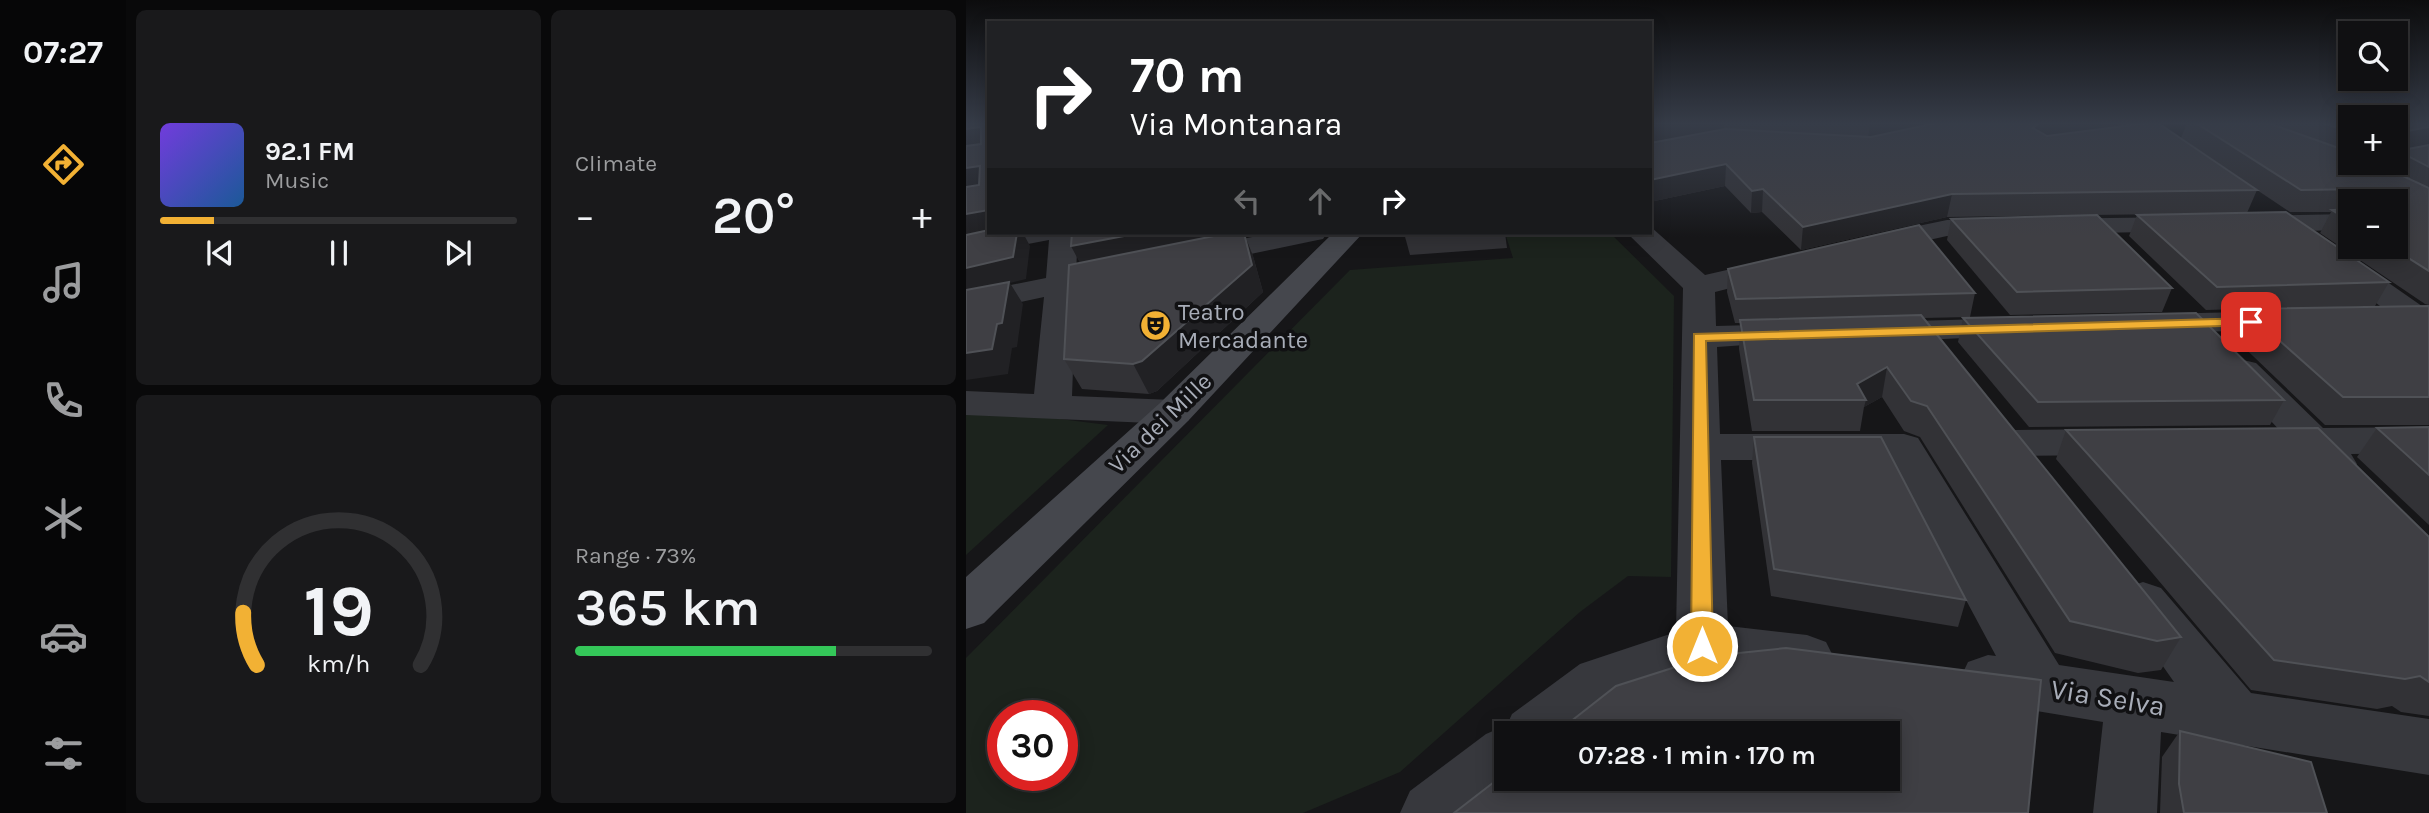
<!DOCTYPE html>
<html lang="en">
<head>
<meta charset="utf-8">
<style>
	:root { --surface:#101012; --page:#19191b; --text:#f1f3f6; --muted:#9c9d9f; --line:#303032; --accent:#f2b134 }
	body { margin:0; font-family:Karla,sans-serif; background:var(--page); color:var(--text); height:100vh; display:flex; flex-direction:column; font-size:26px; white-space:nowrap }
	* { box-sizing:border-box; margin:0 }
	p { font-size:23px; color:var(--muted) }
	.icon { flex:none; width:38px; height:38px; fill:none; stroke:currentColor; stroke-width:2; stroke-linecap:round; stroke-linejoin:round }
	.map { position:relative; flex:1; overflow:hidden }
	.details { display:flex; flex-direction:column; gap:10px; padding:10px; background:#09090a; width:840px }
	.details>* { flex:none }
	.hud { position:absolute; left:21px; top:21px; width:665px; height:214px; border-radius:0px; box-shadow:0 4px 18px #0003,0 0 0 2px var(--line); background:#202124; color:#fff; overflow:hidden }
	.buttons { position:absolute; left:1372px; top:21px; display:grid; gap:14px }
	.buttons a { display:grid; place-items:center; width:70px; height:70px; border-radius:0px; background:var(--surface); box-shadow:0 4px 18px #0003,0 0 0 2px var(--line); font-size:35px }
	.speed { position:absolute; left:21px; top:700px; display:flex; gap:14px; font-size:35px; font-weight:700; text-align:center }
	.speed>* { display:grid; place-content:center; width:91px; height:91px; border-radius:50%; background:var(--surface); box-shadow:0 4px 18px #0003,0 0 0 2px var(--line); line-height:1 }
	.speed .limit { border:10px solid #d22; background:#fff; color:#111 }
	.pin { position:absolute; display:grid; place-items:center; width:60px; height:60px; color:#fff; margin:-30px; border-radius:14px; box-shadow:0 4px 10px #0006 }
	.me { position:absolute; width:77px; margin:-38px; rotate:0deg; stroke-linejoin:round; filter:drop-shadow(0 0 5px #0008) }
	.turn { display:flex; align-items:center; gap:24px; height:147px; padding:0 28px; font-size:32px }
	.turn .icon { width:91px; height:91px; stroke-width:2.5 }
	.turn b { display:block; font-size:49px; line-height:60px }
	.lanes { display:flex; align-items:center; height:66px; padding:0 28px; background:#0003; justify-content:center; gap:35px; direction:ltr }
	.lanes .off { opacity:.35 }
	.big { font-size:52px; font-weight:600; line-height:1.1 }
	.details .card { flex:1; display:flex; flex-direction:column; justify-content:center; gap:10px; min-width:0; padding:0 24px; border-radius:10px; background:var(--page) }
	.details .dial { align-items:center; gap:0 }
	.dial svg { height:182px; overflow:visible; fill:none; stroke:var(--line); stroke-width:7; stroke-linecap:round; text-anchor:middle }
	.dial text { fill:var(--text); stroke:none }
	.song { display:flex; align-items:center; gap:21px }
	.cover { width:84px; height:84px; border-radius:10px; background:linear-gradient(135deg,hsl(260 70% 55%),hsl(210 70% 35%)) }
	.played { height:7px; border-radius:4px; background:linear-gradient(90deg,var(--accent) 15%,var(--line) 15%) }
	.keys { display:flex; justify-content:space-around; direction:ltr }
	.heat { display:flex; justify-content:space-between; align-items:center; font-size:38px; direction:ltr }
	.charge { height:10px; border-radius:5px; background:linear-gradient(90deg,#34c759 73%,var(--line) 0) }
	.details .tiles { flex:1; display:grid; gap:10px; grid-template-columns:repeat(2,1fr) }
	.trip { position:absolute; left:528px; top:721px; width:406px; height:70px; border-radius:0px; background:var(--surface); box-shadow:0 4px 18px #0003,0 0 0 2px var(--line); font-weight:600; line-height:70px; text-align:center }
	main { display:flex; flex:1; min-height:0 }
	.tabs { display:flex; flex-direction:column; width:126px; justify-content:space-around; align-items:center; background:#060607; color:var(--muted) }
	.tabs .icon { width:49px; height:49px }
	.tabs .active { color:var(--accent) }
	.tabs b { font-size:32px; color:var(--text) }
	.map>svg:first-child { display:block }
	.green { fill:#1c231d; fill-rule:evenodd }
	.lines { fill:none; stroke-linecap:round; stroke-linejoin:round }
	.street { fill:#37383d; fill-rule:evenodd }
	.secondary { fill:#45474d; fill-rule:evenodd }
	.wall { fill:#323236; fill-rule:evenodd }
	.shaded-wall { fill:#212124 }
	.building { fill:#3f3f44; stroke:#4f5156; stroke-width:2 }
	.route { fill:#f2b134; stroke:#9d7322; stroke-width:2 }
	.labels { text-anchor:middle; stroke-width:7; stroke-linejoin:round; paint-order:stroke }
	.poi-label { font-size:24px; fill:#a8adb8; stroke:#111113; text-anchor:start }
	.street-label { font-size:24px; fill:#a8adb8; stroke:#111113 }
	.near-street-label { font-size:28px; fill:#a8adb8; stroke:#111113 }
</style>
</head>
<body>
<main>
<nav class="tabs">
<b>07:27</b>
<svg class="icon active" aria-label="directions" viewBox="0 0 24 24"><path d="M12 3l9 9-9 9-9-9zM9 14v-3h6M13 9l2 2-2 2"/></svg>
<svg class="icon" aria-label="music" viewBox="0 0 24 24"><path d="M9 18V5l10-2v13"/><circle cx="6" cy="18" r="3"/><circle cx="16" cy="16" r="3"/></svg>
<svg class="icon" aria-label="phone" viewBox="0 0 24 24"><path d="M5 4h4l2 5-3 2q2 4 5 5l2-3 5 2v4C11 20 4 13 5 4z"/></svg>
<svg class="icon" aria-label="climate" viewBox="0 0 24 24"><path d="M12 3v18M4 7l16 10M4 17L20 7"/></svg>
<svg class="icon" aria-label="car" viewBox="0 0 24 24"><path d="M5 17H2v-5l4-1 3-4h7l3 4 3 1v5h-3M9 17h6M6 11h13"/><circle cx="7" cy="17" r="2"/><circle cx="17" cy="17" r="2"/></svg>
<svg class="icon" aria-label="filters" viewBox="0 0 24 24"><path d="M4 7h16M4 17h16"/><circle cx="9" cy="7" r="2"/><circle cx="15" cy="17" r="2"/></svg>
</nav>
<section class="details">
<div class="tiles">
<div class="card">
<div class="song"><i class="cover"></i><div><b>92.1 FM</b><p>Music</p></div></div>
<div class="played"></div>
<div class="keys"><svg class="icon" aria-label="previous" viewBox="0 0 24 24"><path d="M18 5L8 12l10 7zM5 5v14"/></svg><svg class="icon" aria-label="pause" viewBox="0 0 24 24"><path d="M8 5v14M16 5v14"/></svg><svg class="icon" aria-label="next" viewBox="0 0 24 24"><path d="M6 5l10 7-10 7zM19 5v14"/></svg></div>
</div>
<div class="card"><p>Climate</p>
<div class="heat"><a>−</a><b class="big">20°</b><a>+</a></div>
</div>
<div class="card dial"><svg viewBox="0 0 100 80">
<path d="M14 69A42 42 0 1 1 86 69"/>
<path d="M14 69A42 42 0 0 1 8 46" stroke="#f2b134"/>
<text x="50" y="56" font-size="32" font-weight="700">19</text>
<text x="50" y="72" font-size="11">km/h</text>
</svg></div>
<div class="card"><p>Range · 73%</p><b class="big">365 km</b><div class="charge"></div></div>
</div>
</section>
<div class="map">
<svg width="1463" height="813" viewBox="0 0 1463 813">
	<rect width="100%" height="100%" fill="#161618"/>
	<g class="green">
		<path d="M 539,233 L 644,233 L 708,296 L 705,577 L 662,576 L 614,612 L 434,772 L 337,813 L 0,813 L 0,658 L 384,270 L 547,258 ZM 37,716 L 96,716 L 96,775 L 37,775 Z"/>
		<polygon points="29,411 142,425 0,555 0,415"/>
	</g>
	<g class="lines">
		<g class="street">
			<path d="M 1149,123 C 1176,122 1207,125 1224,149 L 1213,156 C 1201,153 1193,144 1182,138 C 1171,132 1157,132 1149,123 Z"/>
			<polygon points="1384,214 1384,230 1285,232 1275,230 1271,224 1275,218 1285,216"/>
			<polygon points="1221,217 1231,219 1235,225 1231,231 981,236 909,252 899,249 895,243 899,237 981,220"/>
			<polygon points="685,227 739,275 813,258 824,261 828,267 824,273 749,292 750,326 824,324 836,327 841,334 836,341 751,347 754,434 938,434 952,438 1093,665 1208,682 1152,602 1159,588 1177,582 1195,588 1285,693 1463,719 1463,775 1195,732 1191,813 1127,813 1137,722 1022,703 1002,696 994,679 1002,662 1022,655 1030,656 925,460 755,460 762,626 841,635 860,642 868,658 860,674 841,681 736,669 653,699 611,733 541,733 541,779 557,779 516,813 434,813 444,791 520,734 541,725 546,714 614,664 710,632 717,288 661,233 684,233"/>
			<polygon points="32,233 112,233 110,272 153,263 164,266 168,272 164,278 110,290 106,396 208,400 222,403 227,412 222,421 208,424 0,415 0,391 68,394 78,297 0,314 0,294 80,278 83,240 0,256 0,238"/>
			<polygon points="306,233 361,233 357,239 347,241 232,265 222,262 217,256 222,250"/>
			<polygon points="1374,253 1384,256 1463,311 1463,337 1451,334 1364,268 1359,262 1364,256"/>
			<polygon points="1324,311 1336,314 1341,321 1336,328 1189,334 1177,331 1172,324 1177,317 1189,314"/>
			<polygon points="1048,318 1060,321 1065,328 1060,335 916,342 904,339 899,332 904,325 916,322"/>
			<path d="M 1277,360 L 1290,363 L 1357,428 L 1463,427 L 1463,453 L 1385,454 L 1391,464 L 1385,474 C 1347,484 1358,463 1335,454 C 1330,452 1323,452 1318,450 L 1312,441 L 1316,433 L 1259,371 L 1264,363 Z"/>
			<polygon points="1149,429 1163,433 1169,442 1163,451 1149,455 1050,456 1036,452 1030,443 1036,434 1050,430"/>
		</g>
		<polygon class="secondary" points="367,233 397,233 222,421 18,623 0,629 0,577 194,403"/>
	</g>
	<g class="wall">
		<path d="M 684,123 L 1153,123 L 1151,127 L 1273,177 L 1215,138 L 1221,123 L 1384,123 L 1384,163 L 1430,163 L 1430,123 L 1463,123 L 1463,305 L 1459,304 L 1354,233 L 1365,212 L 1324,212 L 1291,190 L 1281,213 L 981,217 L 835,250 L 796,212 L 785,213 L 759,186 L 684,202 ZM 1384,201 L 1430,201 L 1430,247 L 1384,247 Z"/>
		<polygon points="1171,215 1423,282 1409,306 1300,309 1463,306 1463,425 1359,425 1265,335 1278,309 1240,310 1163,236"/>
		<polygon points="985,219 1206,288 1196,312 1044,315 981,240"/>
		<polygon points="106,233 294,233 279,236 287,256 297,292 191,391 183,394 116,389 98,359 114,262 105,246"/>
		<polygon points="438,233 539,233 541,248 444,255"/>
		<polygon points="762,269 1009,293 1004,317 957,318 1215,637 1195,670 1172,673 1089,653 954,437 938,431 916,397 898,407 894,431 786,431 773,349 774,323 769,323 761,292"/>
		<polygon points="997,318 1318,400 1304,425 1063,427 992,342"/>
		<polygon points="1463,427 1463,525 1391,457 1411,428"/>
		<polygon points="1100,430 1463,537 1463,716 1435,712 1426,706 1411,709 1285,690 1090,459"/>
		<polygon points="788,437 1000,600 992,627 805,596 786,463"/>
		<polygon points="1214,731 1361,813 1194,813 1196,757"/>
	</g>
	<g class="shaded-wall">
		<polygon points="691,123 758,123 758,130 684,144 684,124"/>
		<polygon points="904,123 976,123 902,138"/>
		<polygon points="1073,123 1153,123 1151,127 1075,137 1067,128"/>
		<polygon points="15,127 23,141 0,148 0,129"/>
		<polygon points="1463,127 1463,145 1430,151 1430,142 1441,131"/>
		<polygon points="760,164 759,186 684,202 684,180"/>
		<polygon points="14,166 23,182 0,189 0,168"/>
		<polygon points="797,189 796,212 785,213 786,191"/>
		<polygon points="986,194 981,217 835,250 837,227"/>
		<polygon points="19,210 23,215 23,232 0,237 0,214"/>
		<polygon points="51,233 57,233 64,246 60,279 44,283 57,304 51,347 46,348 42,374 0,380 0,268"/>
		<polygon points="174,233 294,233 279,236 287,256 297,292 191,391 183,394 105,246"/>
		<polygon points="921,367 916,397 898,407 900,400 891,384"/>
	</g>
	<g class="building">
		<polygon points="0,123 23,123 23,210 0,214 0,187 13,185 14,166 0,168 0,146 15,144 15,127 0,129"/>
		<polygon points="970,123 1073,123 1067,128 1081,136 1182,123 1192,123 1291,190 986,194 837,227 797,189 786,191 760,164 684,180 684,143 759,129 905,137"/>
		<polygon points="1230,123 1302,123 1384,152 1384,163 1409,163 1463,188 1463,271 1425,247 1430,247 1430,201 1398,201 1398,189 1335,190"/>
		<polygon points="1357,123 1384,123 1384,132"/>
		<polygon points="1430,123 1463,123 1463,127 1441,131 1439,140 1430,142"/>
		<polygon points="1430,143 1442,149 1463,145 1463,167 1430,150"/>
		<polygon points="1384,209 1384,221 1366,210"/>
		<polygon points="1320,212 1423,282 1251,287 1171,215"/>
		<polygon points="1131,215 1206,288 1051,292 985,219"/>
		<polygon points="953,225 1009,293 770,299 762,269"/>
		<polygon points="23,230 23,233 51,233 47,257 0,268 0,235"/>
		<polygon points="106,233 174,233 105,246"/>
		<polygon points="263,233 278,233 286,265 176,361 167,364 98,359 103,265"/>
		<polygon points="43,282 36,323 31,324 26,349 0,353 0,290"/>
		<polygon points="1463,306 1463,397 1377,397 1278,309"/>
		<polygon points="1230,313 1318,400 1072,402 997,318"/>
		<polygon points="955,315 1215,637 1191,641 1104,621 961,406 945,401 921,367 891,384 900,400 788,400 774,320"/>
		<polygon points="1463,427 1463,475 1411,428"/>
		<polygon points="1352,428 1463,537 1463,682 1454,676 1439,679 1308,660 1100,430"/>
		<polygon points="788,437 915,437 1000,600 808,569"/>
		<polygon points="820,648 1075,680 1062,813 488,813 541,772 541,779 922,779 922,733 590,733 650,686 744,656"/>
		<polygon points="1214,731 1345,762 1361,813 1218,813 1213,784"/>
	</g>
	<linearGradient id="sky" x2="0" y2="1"><stop stop-color="#0c0c0d"/><stop offset="0.52" stop-color="#363c48"/><stop offset="1" stop-color="#363c48" stop-opacity="0"/></linearGradient>
	<rect width="1463" height="237" fill="url(#sky)"/>
	<polygon class="route" points="1285,318 1290,319 1290,325 740,341 747,646 744,653 736,655 728,653 725,646 728,334"/>
	<defs>
		<symbol id="theatre-disc" viewBox="-11 -11 22 22"><circle r="9.5" fill="#f2b134" stroke="#111113"/><path d="M-5-5.5Q0-4 5-5.5V0Q5 5 0 6Q-5 5-5 0ZM-3.3-2.5H-1v1.5H-3.3ZM1-2.5H3.3v1.5H1ZM-2.8 1Q0 5.5 2.8 1Z" fill="#111"/></symbol>
	</defs>
	<g fill-rule="evenodd">
		<use href="#theatre-disc" x="172" y="308" width="35" height="35"/>
	</g>
	<g class="labels">
		<g class="poi-label">
			<text x="212" y="320">Teatro<tspan x="212" dy="28">Mercadante</tspan></text>
		</g>
		<g class="street-label">
			<text transform="translate(194 423) rotate(-44)" y="8">Via dei Mille</text>
		</g>
		<g class="near-street-label">
			<text transform="translate(1142 697) rotate(9)" y="10">Via Selva</text>
		</g>
	</g>
</svg>
<div class="buttons">
<a><svg class="icon" aria-label="search" viewBox="0 0 24 24"><circle cx="10" cy="10" r="6"/><path d="M15 15l6 6"/></svg></a>
<a>+</a>
<a>−</a>
</div>
<div class="speed"><div class="limit">30</div></div>
<div class="pin" style="left:1285px;top:322px;background:#d93025"><svg class="icon" aria-label="arrive" viewBox="0 0 24 24"><path d="M6 21V4h12l-3 4 3 4H6"/></svg></div>
<svg class="me" style="left:736px;top:646px" viewBox="-20 -20 40 40"><circle r="17" fill="#f2b134" stroke="#fff" stroke-width="3"/><path d="M0-11L8 9 0 5-8 9z" fill="#fff"/></svg>
<div class="trip">07:28 · 1 min · 170 m</div>
<div class="hud">
<div class="turn"><svg class="icon" aria-label="right" viewBox="0 0 24 24"><path d="M7 20v-9h11M14 6l5 5-5 5"/></svg><div><b>70 m</b>Via Montanara</div></div>
<div class="lanes"><svg class="icon off" aria-label="left" viewBox="0 0 24 24"><path d="M17 20v-9H6M10 6l-5 5 5 5"/></svg><svg class="icon off" aria-label="ahead" viewBox="0 0 24 24"><path d="M12 20V5M6 11l6-6 6 6"/></svg><svg class="icon" aria-label="right" viewBox="0 0 24 24"><path d="M7 20v-9h11M14 6l5 5-5 5"/></svg></div>
</div>
</div>
</main>
</body>
</html>
